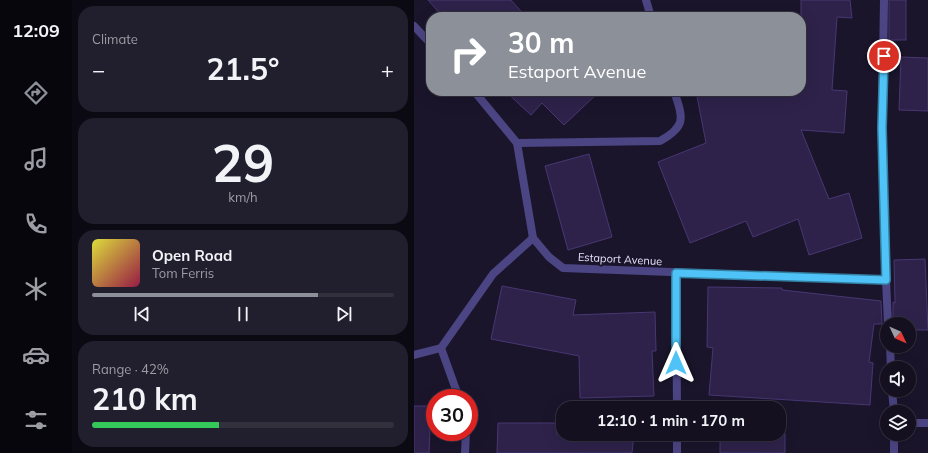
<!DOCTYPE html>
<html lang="en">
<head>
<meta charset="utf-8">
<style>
	:root { --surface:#141020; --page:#211e2d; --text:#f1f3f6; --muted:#9d9da5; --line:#33303e; --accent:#8c9099 }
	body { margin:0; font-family:Mulish,sans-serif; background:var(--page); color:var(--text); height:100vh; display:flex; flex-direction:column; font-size:15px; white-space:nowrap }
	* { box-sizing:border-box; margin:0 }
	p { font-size:13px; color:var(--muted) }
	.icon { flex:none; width:22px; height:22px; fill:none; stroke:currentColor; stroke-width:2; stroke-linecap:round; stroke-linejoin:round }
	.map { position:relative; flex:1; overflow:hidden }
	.drawer { display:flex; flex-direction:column; gap:6px; padding:6px; background:#0b0912; width:342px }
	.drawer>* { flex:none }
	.guide { position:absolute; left:12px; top:12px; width:380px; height:84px; border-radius:16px; box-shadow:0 4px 16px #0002,0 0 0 1px var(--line); background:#8c9099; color:#fff; overflow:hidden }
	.needle { width:26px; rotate:134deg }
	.controls { position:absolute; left:466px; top:317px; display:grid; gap:8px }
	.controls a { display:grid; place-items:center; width:36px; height:36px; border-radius:50%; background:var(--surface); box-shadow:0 4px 16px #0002,0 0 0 1px var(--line); font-size:20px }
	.speed { position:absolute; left:12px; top:389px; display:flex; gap:8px; font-size:20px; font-weight:700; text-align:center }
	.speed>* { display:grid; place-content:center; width:52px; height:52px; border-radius:50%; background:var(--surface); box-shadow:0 4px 16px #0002,0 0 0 1px var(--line); line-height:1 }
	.speed .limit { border:6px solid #d22; background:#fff; color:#111 }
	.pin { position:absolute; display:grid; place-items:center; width:34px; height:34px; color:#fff; margin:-17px; border:2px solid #fff; border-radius:50%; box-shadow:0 1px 4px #0007 }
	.me { position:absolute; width:44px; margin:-22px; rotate:0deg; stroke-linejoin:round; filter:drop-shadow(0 0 3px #0008) }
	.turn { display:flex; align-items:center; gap:14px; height:84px; padding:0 16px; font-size:18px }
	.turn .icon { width:52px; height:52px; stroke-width:2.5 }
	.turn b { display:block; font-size:28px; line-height:34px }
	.big { font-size:30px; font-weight:700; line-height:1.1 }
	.drawer .tile { flex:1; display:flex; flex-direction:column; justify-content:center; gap:6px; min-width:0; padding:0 14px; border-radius:16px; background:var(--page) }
	.drawer .dial { align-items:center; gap:0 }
	.dial b { font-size:52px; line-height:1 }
	.song { display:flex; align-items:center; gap:12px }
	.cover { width:48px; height:48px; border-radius:6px; background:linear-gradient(135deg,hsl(60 70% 55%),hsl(340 70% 35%)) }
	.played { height:4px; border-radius:2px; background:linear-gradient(90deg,var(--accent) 75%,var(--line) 75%) }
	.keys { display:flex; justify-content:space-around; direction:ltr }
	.heat { display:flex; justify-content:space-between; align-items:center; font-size:22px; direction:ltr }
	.charge { height:6px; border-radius:3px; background:linear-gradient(90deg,#34c759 42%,var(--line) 0) }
	.trip { position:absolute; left:142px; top:401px; width:230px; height:40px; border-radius:16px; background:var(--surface); box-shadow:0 4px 16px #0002,0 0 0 1px var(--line); font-weight:700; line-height:40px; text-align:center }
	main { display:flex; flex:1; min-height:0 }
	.tab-bar { display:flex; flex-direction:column; width:72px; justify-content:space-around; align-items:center; background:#08060d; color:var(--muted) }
	.tab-bar .icon { width:28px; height:28px }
	.tab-bar .active { color:var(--accent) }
	.tab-bar b { font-size:18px; color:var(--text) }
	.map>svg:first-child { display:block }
	.building { fill:#2e224a; stroke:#483773 }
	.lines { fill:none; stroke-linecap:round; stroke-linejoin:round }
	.minor { stroke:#4c4584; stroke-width:8 }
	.route-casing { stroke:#337fa1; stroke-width:10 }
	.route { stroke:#4fc3f7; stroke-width:7 }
	.labels { text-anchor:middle; stroke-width:4; stroke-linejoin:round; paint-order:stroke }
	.street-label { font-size:11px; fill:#e6e1fc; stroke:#1a152b }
</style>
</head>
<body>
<main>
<nav class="tab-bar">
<b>12:09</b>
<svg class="icon active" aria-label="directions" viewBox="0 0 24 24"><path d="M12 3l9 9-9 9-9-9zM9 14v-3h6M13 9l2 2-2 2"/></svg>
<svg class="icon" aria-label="music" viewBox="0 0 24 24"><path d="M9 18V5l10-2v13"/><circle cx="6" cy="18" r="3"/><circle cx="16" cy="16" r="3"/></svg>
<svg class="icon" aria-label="phone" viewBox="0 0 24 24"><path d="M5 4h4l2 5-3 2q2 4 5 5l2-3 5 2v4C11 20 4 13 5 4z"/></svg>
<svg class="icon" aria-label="climate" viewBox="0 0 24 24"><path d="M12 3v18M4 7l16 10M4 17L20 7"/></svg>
<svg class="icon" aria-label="car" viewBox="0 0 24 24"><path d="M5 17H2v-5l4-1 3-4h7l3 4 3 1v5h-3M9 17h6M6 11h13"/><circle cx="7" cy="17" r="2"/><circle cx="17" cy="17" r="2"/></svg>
<svg class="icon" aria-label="filters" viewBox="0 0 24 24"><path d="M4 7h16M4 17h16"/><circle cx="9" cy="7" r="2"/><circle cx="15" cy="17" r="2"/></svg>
</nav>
<section class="drawer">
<div class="tile"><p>Climate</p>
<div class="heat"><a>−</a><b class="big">21.5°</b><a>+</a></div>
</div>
<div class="tile dial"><b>29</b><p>km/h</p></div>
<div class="tile">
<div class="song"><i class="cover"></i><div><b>Open Road</b><p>Tom Ferris</p></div></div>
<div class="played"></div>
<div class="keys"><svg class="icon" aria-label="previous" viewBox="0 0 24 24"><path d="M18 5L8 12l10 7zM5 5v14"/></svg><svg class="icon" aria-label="pause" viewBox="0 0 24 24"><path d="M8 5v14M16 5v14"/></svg><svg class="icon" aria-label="next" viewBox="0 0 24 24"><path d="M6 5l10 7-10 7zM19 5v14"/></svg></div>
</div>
<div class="tile"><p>Range · 42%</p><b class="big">210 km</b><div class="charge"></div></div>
</section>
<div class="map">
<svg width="514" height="453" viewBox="0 0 514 453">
	<rect width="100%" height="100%" fill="#1a152b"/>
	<g class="building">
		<polygon points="14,0 97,0 112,17 29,17"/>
		<polygon points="387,0 436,0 438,18 423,17 418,90 433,91 430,133 387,130 415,199 435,193 448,238 395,255 384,219 339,237 332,221 276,243 244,162 292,143 282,91 387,91"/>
		<rect x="475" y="0" width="17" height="40"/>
		<polygon points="487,57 514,58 514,111 485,110"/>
		<polygon points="91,91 186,91 150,125 128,103 117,115"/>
		<polygon points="175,154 198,237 154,250 131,166"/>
		<polygon points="511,259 514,330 495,330 495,324 479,324 479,302 481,303 480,260"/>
		<polygon points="88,286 162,300 159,315 241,312 242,351 238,351 240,396 166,398 165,356 77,339"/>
		<polygon points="294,287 368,288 368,290 467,301 468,324 460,324 455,362 459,363 456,405 295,395 299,348 293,347"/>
		<polygon points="0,406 17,406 15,453 0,453"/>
		<polygon points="84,423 143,423 143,434 220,434 218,453 83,453"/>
		<rect x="306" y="434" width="65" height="19"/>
	</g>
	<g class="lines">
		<g class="minor">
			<polyline points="232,0 237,17"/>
			<polyline points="470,0 468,128 472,280"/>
			<polyline points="0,26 17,44"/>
			<polyline points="60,91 103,143 119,238 135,257 149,268 472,280 474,324"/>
			<path d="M 103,143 L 246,141 C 273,126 269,118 260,91"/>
			<polyline points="262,273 263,408"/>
			<polyline points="476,346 477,368"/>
			<polyline points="27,348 45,398"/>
			<polyline points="0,355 27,348 79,274 119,238"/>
			<polyline points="478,390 480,412"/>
			<polyline points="495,423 514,423"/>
			<polyline points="263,434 263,453"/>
			<polyline points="51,453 52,432"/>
			<polyline points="480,453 480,434"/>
		</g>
	</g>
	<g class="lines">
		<defs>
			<polyline id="route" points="262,363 262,273 472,280 468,128 470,56"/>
		</defs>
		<use href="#route" class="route-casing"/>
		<use href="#route" class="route"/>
	</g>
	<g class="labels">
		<g class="street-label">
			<text transform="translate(206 259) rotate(3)" y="4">Estaport Avenue</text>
		</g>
	</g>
</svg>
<div class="controls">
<a><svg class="needle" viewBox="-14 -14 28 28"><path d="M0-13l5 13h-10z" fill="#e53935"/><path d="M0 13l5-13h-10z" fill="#9d9da5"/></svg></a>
<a><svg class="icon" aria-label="sound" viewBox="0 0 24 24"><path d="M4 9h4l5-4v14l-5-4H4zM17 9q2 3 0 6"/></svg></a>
<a><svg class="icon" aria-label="layers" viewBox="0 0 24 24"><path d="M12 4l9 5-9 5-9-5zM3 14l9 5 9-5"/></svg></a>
</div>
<div class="speed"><div class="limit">30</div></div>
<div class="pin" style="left:470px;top:56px;background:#d93025"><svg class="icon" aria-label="arrive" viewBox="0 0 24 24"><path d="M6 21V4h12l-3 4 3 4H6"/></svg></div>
<svg class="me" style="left:262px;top:363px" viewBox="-20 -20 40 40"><path d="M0-17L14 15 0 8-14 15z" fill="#4fc3f7" stroke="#fff" stroke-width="4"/></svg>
<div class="trip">12:10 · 1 min · 170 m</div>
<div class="guide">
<div class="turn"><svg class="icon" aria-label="right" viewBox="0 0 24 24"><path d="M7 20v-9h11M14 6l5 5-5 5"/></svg><div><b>30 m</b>Estaport Avenue</div></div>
</div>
</div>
</main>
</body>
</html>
